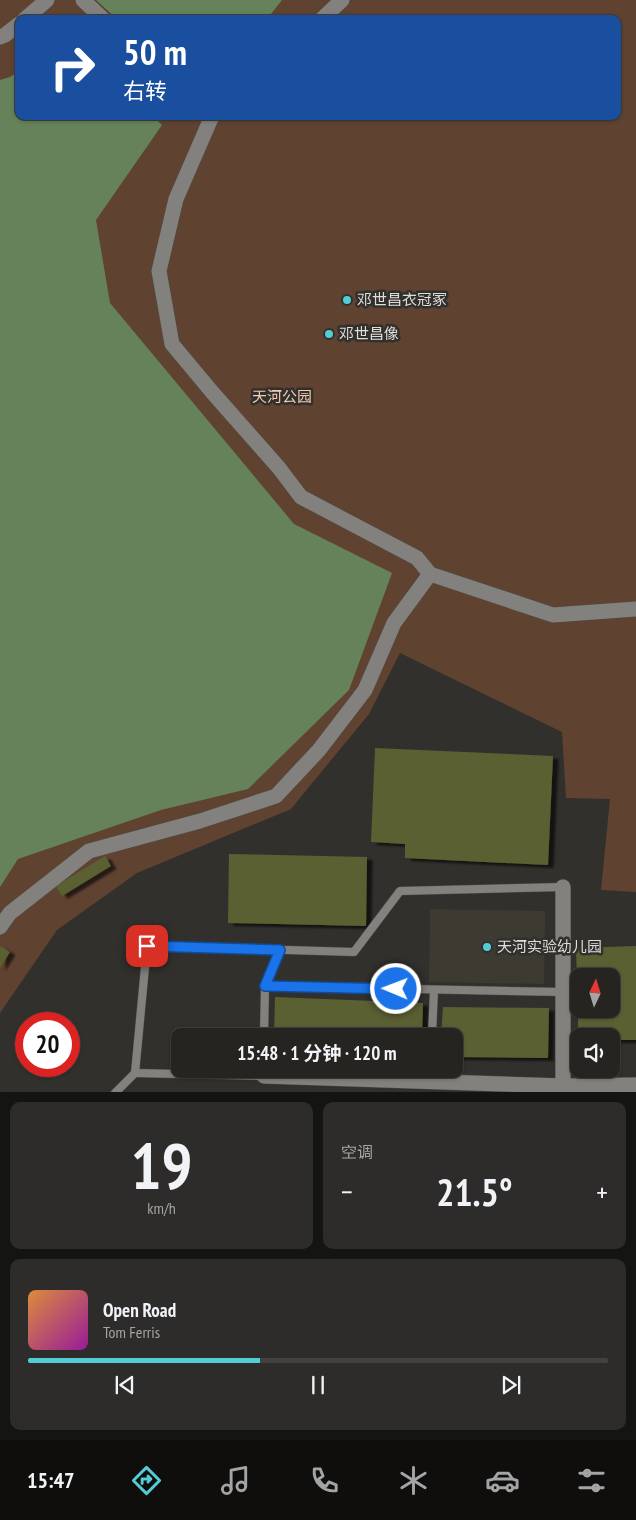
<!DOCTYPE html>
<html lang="zh">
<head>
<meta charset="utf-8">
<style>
	:root { --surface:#252421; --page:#2d2c2a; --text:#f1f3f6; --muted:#a3a4a5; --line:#42413f; --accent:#52ccd5 }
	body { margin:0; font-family:"PT Sans Narrow","Noto Sans SC",sans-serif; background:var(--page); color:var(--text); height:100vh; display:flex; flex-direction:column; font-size:19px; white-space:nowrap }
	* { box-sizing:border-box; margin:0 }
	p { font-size:16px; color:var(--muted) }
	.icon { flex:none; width:28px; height:28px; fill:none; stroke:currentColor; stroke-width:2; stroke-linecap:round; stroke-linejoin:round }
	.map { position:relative; height:1092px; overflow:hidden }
	.panel { display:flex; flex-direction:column; gap:10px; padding:10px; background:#141412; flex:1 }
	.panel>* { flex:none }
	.hud { position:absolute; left:15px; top:15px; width:606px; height:105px; border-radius:10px; box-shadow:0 1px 4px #0004,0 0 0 1px var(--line); background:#1a4fa0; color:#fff; overflow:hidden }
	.needle { width:32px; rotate:4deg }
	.controls { position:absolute; left:570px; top:968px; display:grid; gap:10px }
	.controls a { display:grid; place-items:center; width:50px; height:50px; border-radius:10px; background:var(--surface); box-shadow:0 1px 4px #0004,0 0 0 1px var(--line); font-size:25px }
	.speed { position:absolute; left:15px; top:1012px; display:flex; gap:10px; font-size:25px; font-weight:700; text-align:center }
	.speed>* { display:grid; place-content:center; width:65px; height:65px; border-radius:50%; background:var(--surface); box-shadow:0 1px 4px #0004,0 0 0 1px var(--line); line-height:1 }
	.speed .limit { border:8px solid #d22; background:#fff; color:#111 }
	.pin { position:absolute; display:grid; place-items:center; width:42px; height:42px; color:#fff; margin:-21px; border-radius:10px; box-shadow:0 2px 8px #0006 }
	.me { position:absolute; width:55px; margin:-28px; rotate:271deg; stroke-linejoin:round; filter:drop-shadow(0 0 4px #0008) }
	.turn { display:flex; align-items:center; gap:18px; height:105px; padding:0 25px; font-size:22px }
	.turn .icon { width:65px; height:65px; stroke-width:2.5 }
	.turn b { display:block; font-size:35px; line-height:42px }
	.big { font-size:38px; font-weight:700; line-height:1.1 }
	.panel .tile { flex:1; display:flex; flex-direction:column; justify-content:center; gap:8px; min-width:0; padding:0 18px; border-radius:10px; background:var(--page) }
	.panel .dial { align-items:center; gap:0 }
	.dial b { font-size:65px; line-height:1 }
	.song { display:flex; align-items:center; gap:15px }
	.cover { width:60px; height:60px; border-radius:8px; background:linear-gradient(135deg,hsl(30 70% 55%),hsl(300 70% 35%)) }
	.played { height:5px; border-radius:2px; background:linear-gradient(90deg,var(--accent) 40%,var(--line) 40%) }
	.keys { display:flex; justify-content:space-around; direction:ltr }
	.heat { display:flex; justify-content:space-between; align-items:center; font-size:28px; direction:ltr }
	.panel .tiles { flex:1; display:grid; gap:10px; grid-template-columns:1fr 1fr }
	.tile:last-child { grid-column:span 2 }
	.trip { position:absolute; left:171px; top:1028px; width:292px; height:50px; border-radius:10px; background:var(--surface); box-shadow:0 1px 4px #0004,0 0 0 1px var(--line); font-weight:700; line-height:50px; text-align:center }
	.dock { display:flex; height:80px; justify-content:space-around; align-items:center; background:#0f0e0d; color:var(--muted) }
	.dock .icon { width:35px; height:35px }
	.dock .selected { color:var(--accent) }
	.dock b { font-size:22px; color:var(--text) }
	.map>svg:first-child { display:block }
	.built { fill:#3d3a31 }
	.green { fill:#604231; fill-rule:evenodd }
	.water { fill:#65825a }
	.building { fill:#5a6032; filter:url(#shadow) }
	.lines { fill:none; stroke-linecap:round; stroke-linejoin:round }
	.lane-casing { stroke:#4c4b48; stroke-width:9 }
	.street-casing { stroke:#4c4b48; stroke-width:16 }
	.lane { stroke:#82817d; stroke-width:8 }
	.street { stroke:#82817d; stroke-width:15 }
	.route-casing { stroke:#114b97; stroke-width:12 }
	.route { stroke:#1a73e8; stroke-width:9 }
	.poi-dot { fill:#52ccd5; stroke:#31302c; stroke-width:2 }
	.labels { text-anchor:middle; stroke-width:5; stroke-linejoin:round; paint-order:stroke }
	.poi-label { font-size:15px; fill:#dedddb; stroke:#31302c; text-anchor:start }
	.park-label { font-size:15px; fill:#f6cab3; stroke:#31302c }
</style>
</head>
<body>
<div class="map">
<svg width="636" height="1093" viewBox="0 0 636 1093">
	<defs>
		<filter id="shadow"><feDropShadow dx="5.5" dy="3" stdDeviation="1" flood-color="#0009"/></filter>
	</defs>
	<rect width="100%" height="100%" fill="#31302c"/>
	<polygon class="built" points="430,909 545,911 544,984 429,982"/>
	<path class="green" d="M 0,0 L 636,0 L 636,892 L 601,890 L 610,799 L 566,798 L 562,732 L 400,653 L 369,714 L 291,809 L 137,873 L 57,930 L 0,1013 ZM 19,19 L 618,19 L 618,116 L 19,116 Z"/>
	<g class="water">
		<polygon points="96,0 282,0 267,19 117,19"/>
		<polygon points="19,71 19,116 153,116 162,125 96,220 110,303 294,524 392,573 349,690 248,789 161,810 18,859 0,887 0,80 10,77"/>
	</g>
	<g class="building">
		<polygon points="375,748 553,756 548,865 405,858 405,844 371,842"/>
		<polygon points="229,854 367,857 366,926 228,923"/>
		<polygon points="105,856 111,866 62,896 56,886"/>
		<polygon points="0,946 10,952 0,968"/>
		<polygon points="636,946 636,1040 611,1040 611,1036 578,1036 578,1009 611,1009 611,976 579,976 579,981 577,981 576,948"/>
		<polygon points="275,997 423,1003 422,1036 274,1036"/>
		<polygon points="443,1007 549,1008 548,1058 455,1057 455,1036 441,1036"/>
	</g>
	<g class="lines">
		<defs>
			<g id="lane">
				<polyline points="265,986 563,992"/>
				<polyline points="264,1036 265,986 280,950"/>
				<polyline points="432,1036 434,990"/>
				<polyline points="135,1073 264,1076 264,1074"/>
				<polyline points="430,1082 431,1069"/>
				<polyline points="115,1093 135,1073 147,946 354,952 400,891 563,887"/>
			</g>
			<g id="street">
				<polyline points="83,0 103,19"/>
				<polyline points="25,19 47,0"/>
				<polyline points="322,19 342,0"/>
				<polyline points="0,37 5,35 19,24"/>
				<polyline points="212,116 176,199 159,271 172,344 212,392 279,468 301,497 417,558 430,574 553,615 636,609"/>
				<polyline points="0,927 10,913 89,851 200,821 276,796 319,750 365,690 394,623 430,574"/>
				<polyline points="264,1076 563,1086 636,1085"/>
				<polyline points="563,1086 563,887"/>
			</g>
		</defs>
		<use href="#lane" class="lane-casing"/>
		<use href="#street" class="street-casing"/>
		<use href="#lane" class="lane"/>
		<use href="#street" class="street"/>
	</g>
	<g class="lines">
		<defs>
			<polyline id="route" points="147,946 280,950 265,986 396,989"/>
		</defs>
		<use href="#route" class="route-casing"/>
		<use href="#route" class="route"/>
	</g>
	<g class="poi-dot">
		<circle cx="347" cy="300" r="5"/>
		<circle cx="329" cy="334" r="5"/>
		<circle cx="487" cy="947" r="5"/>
	</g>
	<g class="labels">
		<g class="poi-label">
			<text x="357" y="305">邓世昌衣冠冢</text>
			<text x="339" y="339">邓世昌像</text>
			<text x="497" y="952">天河实验幼儿园</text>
		</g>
		<g class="park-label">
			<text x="282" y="402">天河公园</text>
		</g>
	</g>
</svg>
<div class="controls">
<a><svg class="needle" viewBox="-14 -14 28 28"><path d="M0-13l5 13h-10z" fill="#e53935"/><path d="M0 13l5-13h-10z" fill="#a3a4a5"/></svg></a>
<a><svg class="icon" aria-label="sound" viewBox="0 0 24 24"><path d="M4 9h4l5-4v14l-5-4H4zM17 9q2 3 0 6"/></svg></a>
</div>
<div class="speed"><div class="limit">20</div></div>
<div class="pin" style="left:147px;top:946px;background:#d93025"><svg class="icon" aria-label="arrive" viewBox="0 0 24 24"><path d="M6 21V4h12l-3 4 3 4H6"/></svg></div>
<svg class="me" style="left:396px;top:989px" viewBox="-20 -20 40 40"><circle r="17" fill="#1a73e8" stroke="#fff" stroke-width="3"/><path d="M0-11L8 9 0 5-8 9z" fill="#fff"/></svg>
<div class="trip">15:48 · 1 分钟 · 120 m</div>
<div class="hud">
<div class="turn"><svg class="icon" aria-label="right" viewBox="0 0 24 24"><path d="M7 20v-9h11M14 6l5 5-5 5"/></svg><div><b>50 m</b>右转</div></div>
</div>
</div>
<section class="panel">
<div class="tiles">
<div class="tile dial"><b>19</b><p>km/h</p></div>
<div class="tile"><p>空调</p>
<div class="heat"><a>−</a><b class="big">21.5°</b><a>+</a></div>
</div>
<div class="tile">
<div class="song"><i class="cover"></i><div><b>Open Road</b><p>Tom Ferris</p></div></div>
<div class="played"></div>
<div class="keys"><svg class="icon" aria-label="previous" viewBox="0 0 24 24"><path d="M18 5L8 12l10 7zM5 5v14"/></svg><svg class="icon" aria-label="pause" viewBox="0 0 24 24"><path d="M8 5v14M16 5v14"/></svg><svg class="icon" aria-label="next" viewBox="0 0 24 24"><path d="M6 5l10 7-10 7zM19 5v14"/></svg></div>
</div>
</div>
</section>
<nav class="dock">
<b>15:47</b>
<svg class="icon selected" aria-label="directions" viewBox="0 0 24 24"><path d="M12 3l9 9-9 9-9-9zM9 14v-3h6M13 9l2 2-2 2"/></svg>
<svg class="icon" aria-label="music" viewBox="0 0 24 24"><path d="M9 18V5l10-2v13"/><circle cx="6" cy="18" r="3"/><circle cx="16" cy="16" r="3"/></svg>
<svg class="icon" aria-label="phone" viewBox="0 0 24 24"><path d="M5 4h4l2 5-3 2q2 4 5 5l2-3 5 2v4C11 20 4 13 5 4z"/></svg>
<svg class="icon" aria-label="climate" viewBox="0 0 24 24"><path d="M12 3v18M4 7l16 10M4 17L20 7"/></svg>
<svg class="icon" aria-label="car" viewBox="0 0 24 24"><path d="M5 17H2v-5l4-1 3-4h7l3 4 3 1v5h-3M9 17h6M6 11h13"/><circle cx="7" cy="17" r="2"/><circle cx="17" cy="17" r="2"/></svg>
<svg class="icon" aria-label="filters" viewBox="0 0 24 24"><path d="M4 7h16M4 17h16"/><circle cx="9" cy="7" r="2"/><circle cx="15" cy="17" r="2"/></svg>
</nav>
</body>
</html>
